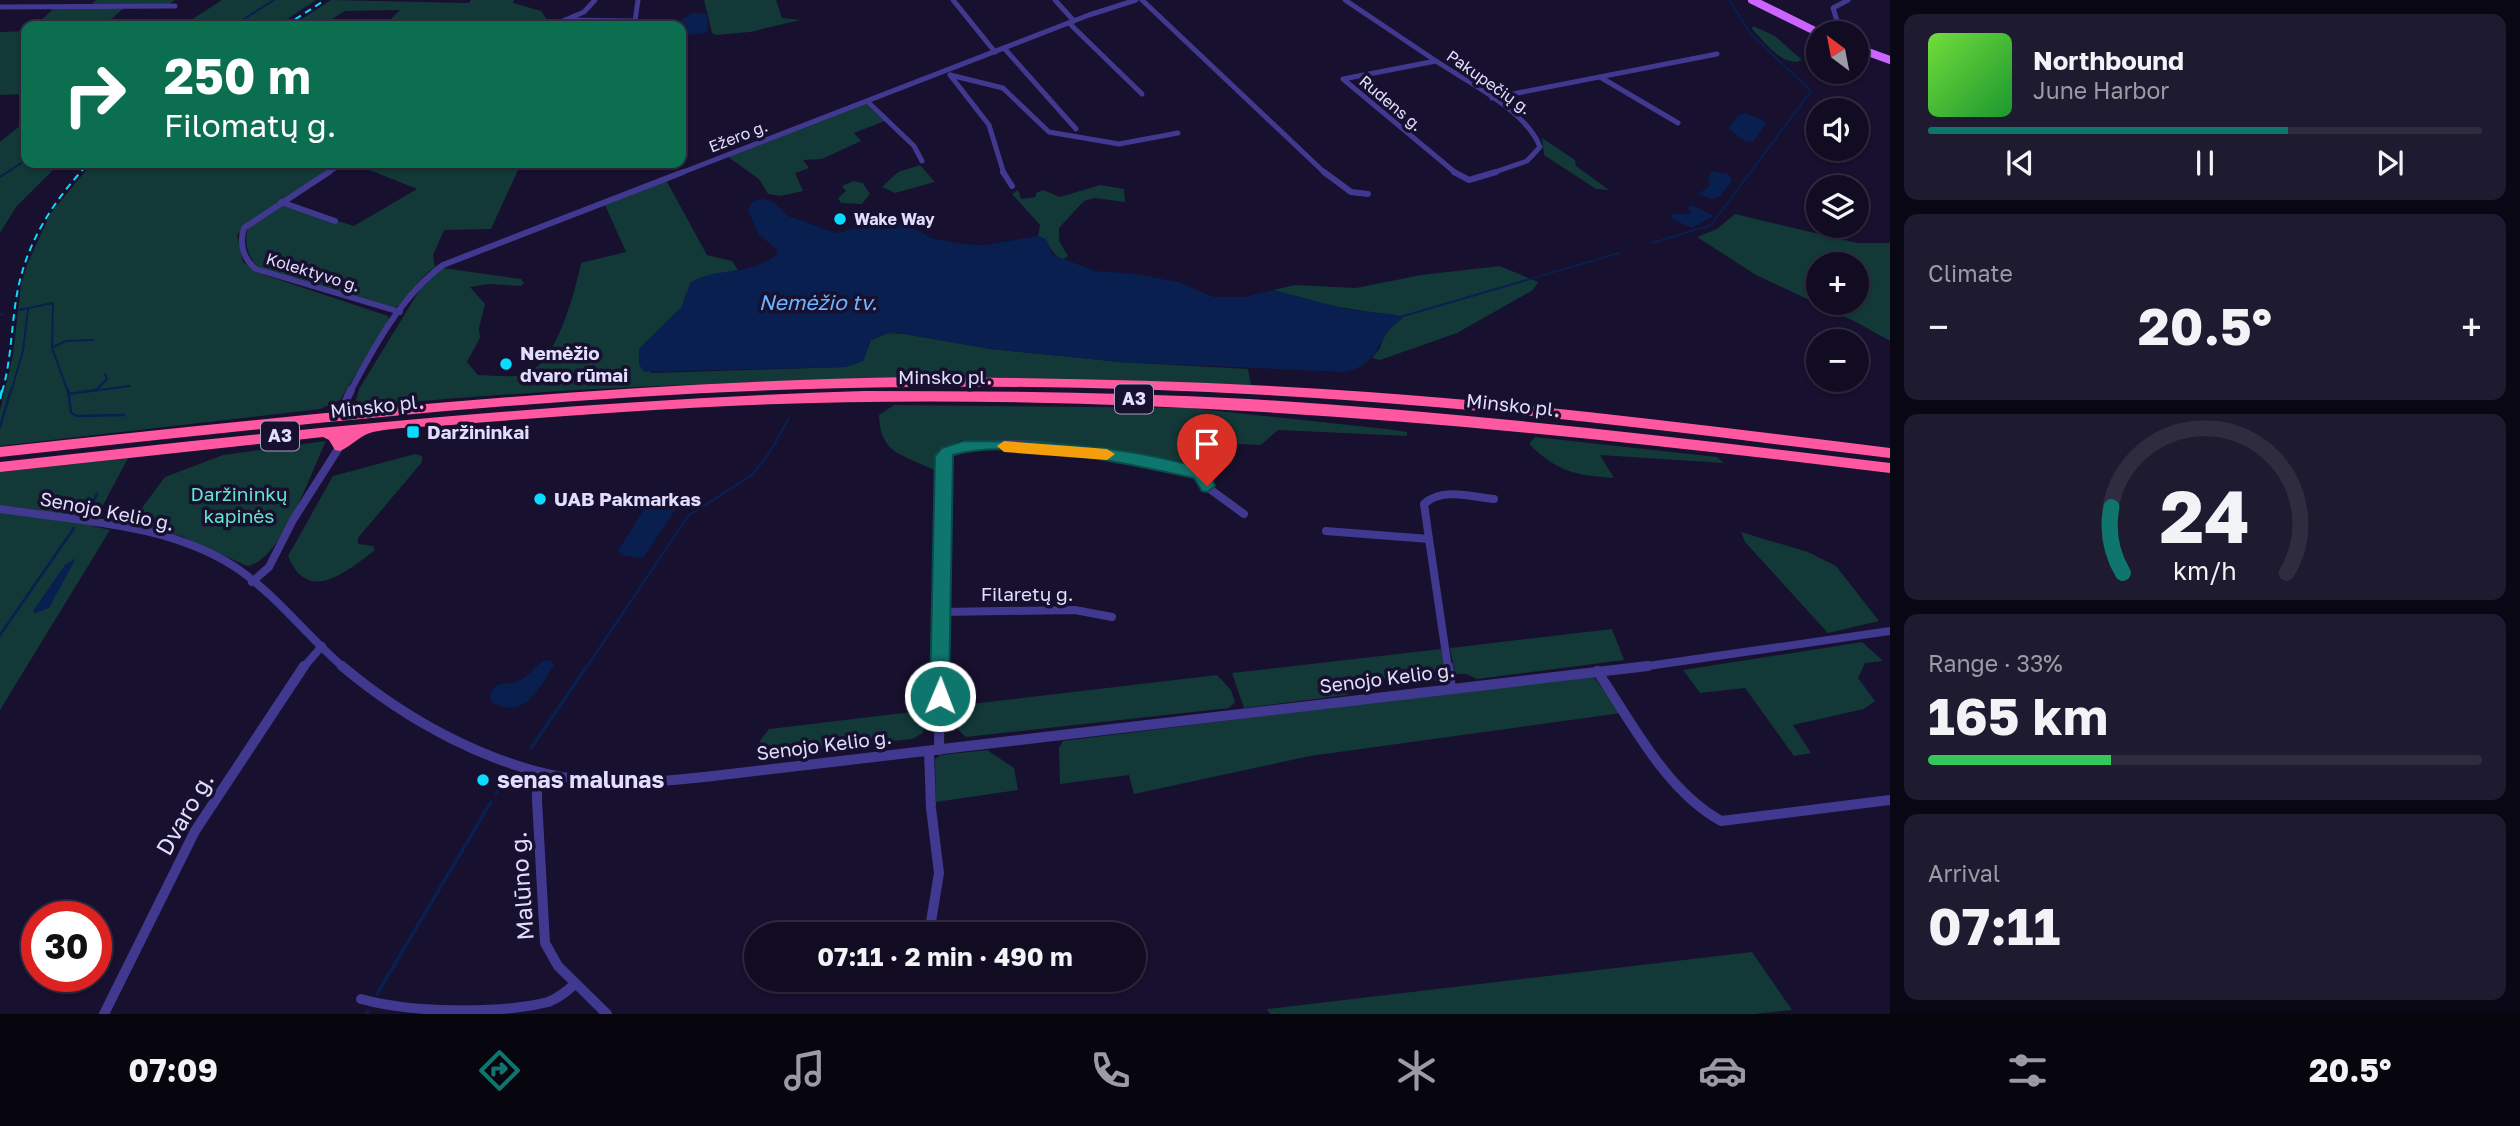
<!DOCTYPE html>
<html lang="en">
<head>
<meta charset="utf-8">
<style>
	:root { --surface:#110c22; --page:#1e1a2f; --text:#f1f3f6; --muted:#9c9ba5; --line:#302c40; --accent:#0f766e }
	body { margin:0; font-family:"Golos Text",sans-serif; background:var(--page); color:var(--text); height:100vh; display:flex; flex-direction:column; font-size:26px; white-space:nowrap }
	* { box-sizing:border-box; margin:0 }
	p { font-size:23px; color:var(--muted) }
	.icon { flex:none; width:38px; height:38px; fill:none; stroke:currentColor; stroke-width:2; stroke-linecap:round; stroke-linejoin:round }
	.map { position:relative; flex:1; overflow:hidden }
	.sheet { display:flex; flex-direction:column; gap:14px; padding:14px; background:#090713; width:630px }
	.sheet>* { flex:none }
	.banner { position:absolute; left:21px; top:21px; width:665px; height:147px; border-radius:14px; box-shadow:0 2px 5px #0004,0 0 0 2px var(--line); background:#0b6e4f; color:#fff; overflow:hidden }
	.needle { width:46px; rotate:328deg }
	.tools { position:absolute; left:1806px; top:21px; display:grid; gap:14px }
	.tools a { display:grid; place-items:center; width:63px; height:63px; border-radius:50%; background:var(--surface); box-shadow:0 2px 5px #0004,0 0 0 2px var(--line); font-size:35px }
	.speed { position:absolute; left:21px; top:901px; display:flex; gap:14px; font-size:35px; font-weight:700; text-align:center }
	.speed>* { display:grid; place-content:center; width:91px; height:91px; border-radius:50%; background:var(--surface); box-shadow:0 2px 5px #0004,0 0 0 2px var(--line); line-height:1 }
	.speed .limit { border:10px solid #d22; background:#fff; color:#111 }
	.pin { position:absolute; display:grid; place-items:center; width:60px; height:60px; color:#fff; margin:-72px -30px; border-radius:50% 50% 50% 0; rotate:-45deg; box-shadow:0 0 7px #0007 }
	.pin .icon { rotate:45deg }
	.me { position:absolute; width:77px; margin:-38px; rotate:1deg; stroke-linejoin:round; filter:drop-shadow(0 0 5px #0008) }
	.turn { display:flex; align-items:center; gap:24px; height:147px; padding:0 28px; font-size:32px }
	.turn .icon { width:91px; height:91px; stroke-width:2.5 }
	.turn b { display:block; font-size:49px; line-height:60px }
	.big { font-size:52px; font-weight:700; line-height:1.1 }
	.sheet .card { flex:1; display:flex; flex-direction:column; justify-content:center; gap:10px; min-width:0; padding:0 24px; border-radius:14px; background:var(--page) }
	.sheet .dial { align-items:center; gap:0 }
	.dial svg { height:182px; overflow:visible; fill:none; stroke:var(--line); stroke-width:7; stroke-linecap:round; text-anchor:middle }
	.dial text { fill:var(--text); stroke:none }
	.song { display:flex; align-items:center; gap:21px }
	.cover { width:84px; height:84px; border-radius:10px; background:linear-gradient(135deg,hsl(100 70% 55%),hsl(130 70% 35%)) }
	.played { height:7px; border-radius:4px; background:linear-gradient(90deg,var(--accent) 65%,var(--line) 65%) }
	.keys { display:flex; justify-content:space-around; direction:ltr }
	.heat { display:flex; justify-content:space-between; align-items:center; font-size:38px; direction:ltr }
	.charge { height:10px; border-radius:5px; background:linear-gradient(90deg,#34c759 33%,var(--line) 0) }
	.trip { position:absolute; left:744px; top:922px; width:402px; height:70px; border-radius:35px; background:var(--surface); box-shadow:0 2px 5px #0004,0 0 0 2px var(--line); font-weight:700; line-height:70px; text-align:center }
	.tab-bar { display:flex; height:112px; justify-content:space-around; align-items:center; background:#07050e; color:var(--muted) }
	.tab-bar .icon { width:49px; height:49px }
	.tab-bar .active { color:var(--accent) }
	.tab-bar b { font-size:32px; color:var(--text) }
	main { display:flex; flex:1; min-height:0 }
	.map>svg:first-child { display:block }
	.green { fill:#133838; fill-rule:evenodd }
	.water { fill:#081f4f }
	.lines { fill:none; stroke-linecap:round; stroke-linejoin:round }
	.stream-far2 { stroke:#081f4f; stroke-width:2 }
	.stream-far1 { stroke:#081f4f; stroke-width:2.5 }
	.stream { stroke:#081f4f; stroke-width:3.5 }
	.street-far3 { stroke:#40398f; stroke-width:5 }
	.street-far2 { stroke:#40398f; stroke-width:6 }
	.street-far1 { stroke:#40398f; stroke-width:8 }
	.street { stroke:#40398f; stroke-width:10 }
	.primary { stroke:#cc64ff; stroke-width:8 }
	.highway { fill:#ff58a1; fill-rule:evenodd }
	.rail-far1 { stroke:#09dcff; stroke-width:2; stroke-dasharray:7 5; stroke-linecap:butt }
	.rail { stroke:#09dcff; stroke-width:2.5; stroke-dasharray:10 9; stroke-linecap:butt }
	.route { fill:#0f766e; stroke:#0a4d48; stroke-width:2 }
	.slow { fill:#f59e0b }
	.poi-dot { fill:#09dcff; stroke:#17102e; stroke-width:2.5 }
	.labels { text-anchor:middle; stroke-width:7; stroke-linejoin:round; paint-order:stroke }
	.far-street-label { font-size:16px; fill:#e2ddff; stroke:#17102e }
	.far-poi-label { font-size:16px; font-weight:bold; fill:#e2ddff; stroke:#17102e; text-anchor:start }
	.shield { fill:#17102e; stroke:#a5a0c0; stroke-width:2 }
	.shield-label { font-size:18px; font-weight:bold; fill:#e2ddff }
	.poi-label { font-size:19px; font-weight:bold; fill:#e2ddff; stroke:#17102e; text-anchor:start }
	.street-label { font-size:19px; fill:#e2ddff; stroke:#17102e }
	.park-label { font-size:19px; fill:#61e7cb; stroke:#17102e }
	.water-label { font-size:21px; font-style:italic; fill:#6bb4ff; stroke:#17102e }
	.near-poi-label { font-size:23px; font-weight:bold; fill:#e2ddff; stroke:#17102e; text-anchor:start }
	.near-street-label { font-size:23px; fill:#e2ddff; stroke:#17102e }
</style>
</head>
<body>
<main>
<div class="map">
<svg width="1890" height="1014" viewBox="0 0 1890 1014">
	<rect width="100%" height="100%" fill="#17102e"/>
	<g class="green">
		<polygon points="96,0 175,0 169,4 126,6 106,24 191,20 222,0 316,0 277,26 35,26 53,9 90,6"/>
		<polygon points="331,0 469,3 471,0 514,0 513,3 541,11 551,25 356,26 384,26 400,10 345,11 320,26 291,26"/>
		<polygon points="704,0 776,0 782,18 800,20 750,32 716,35 712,33"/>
		<path d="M 1753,26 L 1775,36 L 1802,60 C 1784,69 1764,41 1752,29 Z"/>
		<polygon points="26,31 26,94 0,95 0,32"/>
		<polygon points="865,103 885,121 854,133 861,141 822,159 803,160 809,168 795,173 803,191 781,196 768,194 759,179 728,157"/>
		<polygon points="26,121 26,163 60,163 16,207 0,233 0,142"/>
		<polygon points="1542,138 1575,160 1576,166 1609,190 1596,189 1544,155"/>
		<polygon points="92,163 340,163 245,225 237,235 243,262 256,272 388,316 389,321 340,400 320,409 0,446 0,410 13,355 21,285 27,265 50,214"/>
		<path d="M 352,163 L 503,163 L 519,168 L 491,229 L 444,230 L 433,255 L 435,267 C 417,278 412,298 395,308 L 259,267 C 248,258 243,241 248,228 L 282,204 L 354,226 L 417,189 Z"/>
		<polygon points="920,165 935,182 895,193 882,187 898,172"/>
		<path d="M 666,180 L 707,255 L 732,261 L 738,270 L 686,293 L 682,307 L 644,344 L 651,373 L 845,367 L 863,361 L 871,340 L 888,333 L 905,334 L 991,349 L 1121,362 L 1248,369 L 1251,385 C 956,374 663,378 369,406 L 358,404 L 356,400 L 359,389 L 427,278 L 443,268 L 521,279 L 524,283 L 521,286 L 488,284 L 470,287 L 485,304 L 479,328 L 480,338 L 467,362 L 478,375 C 492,375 509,378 522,375 C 556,368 575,292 581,263 L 626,252 L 605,205 Z"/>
		<polygon points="853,181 863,183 870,194 862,204 841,203 838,198 846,191 842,186"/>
		<path d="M 1100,185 L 1124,189 L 1125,202 L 1095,198 L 1084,201 L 1059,228 L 1059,241 L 1068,256 L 1062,260 C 1050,254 1050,240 1038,236 L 1040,225 L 1012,194 L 1018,190 L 1021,199 L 1036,197 L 1036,193 L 1043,190 L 1060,197 Z"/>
		<path d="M 1735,214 L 1857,243 L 1890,243 L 1890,341 L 1856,322 L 1756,275 L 1697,237 L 1717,229 ZM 1818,264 L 1857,264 L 1857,303 L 1818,303 Z"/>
		<polygon points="1500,266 1538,282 1533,290 1457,333 1380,360 1372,358 1380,348 1386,330 1401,317 1332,306 1273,290 1295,285 1356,288 1421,275"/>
		<path d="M 894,405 L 1190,408 L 1386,429 L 1407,432 L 1407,436 L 1278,430 L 1261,445 L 1195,442 L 1198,464 L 1108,449 L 962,440 L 939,450 L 934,470 C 903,454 880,455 879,415 Z"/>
		<path d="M 1535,437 L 1717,457 L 1724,463 L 1600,455 L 1614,478 C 1574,475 1558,472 1529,444 Z"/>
		<path d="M 326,441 C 312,470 281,562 247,566 L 181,536 L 129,525 L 165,477 L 223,455 Z"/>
		<path d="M 415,454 L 422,456 L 422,462 L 358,538 L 358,544 L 373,546 L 375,550 C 346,572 308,605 288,556 L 333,476 Z"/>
		<polygon points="128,458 92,526 110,530 0,710 0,472"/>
		<polygon points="1741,532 1808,552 1836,566 1879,621 1828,633 1745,542"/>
		<polygon points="1612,629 1624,660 1477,679 1466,674 1455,674 1450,648"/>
		<polygon points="1862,642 1883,661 1865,663 1858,678 1875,701 1864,709 1793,725 1811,753 1794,756 1745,688 1700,693 1683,670"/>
		<polygon points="1441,649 1446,675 1436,681 1419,673 1358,683 1347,695 1244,708 1232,673"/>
		<path d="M 1217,675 L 1231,690 L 1235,702 L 1229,708 L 966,737 C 955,729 951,719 955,706 Z"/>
		<polygon points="1592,675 1621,713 1310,756 1134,794 1129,775 1060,784 1059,748 1063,741"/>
		<polygon points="929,710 923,733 912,739 765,755 760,741 769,729"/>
		<polygon points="987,750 1014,768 1018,790 936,802 935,759 941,755"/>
		<polygon points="1752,952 1792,1010 1754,1014 1270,1014 1267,1009"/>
	</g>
	<g class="water">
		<polygon points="692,13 707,14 708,30 705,33 689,35 681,28 681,20"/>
		<polygon points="1745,113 1767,122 1753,142 1745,141 1728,128 1739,115"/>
		<polygon points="1712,171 1728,174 1732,181 1720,196 1712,199 1698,194 1710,186 1708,177"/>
		<path d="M 763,199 L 772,201 L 788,216 L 836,233 L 855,228 L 871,211 L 893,215 L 931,238 L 961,244 L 985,245 L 1038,236 L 1046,239 L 1053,255 L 1095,271 L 1136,274 L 1178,282 L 1214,297 L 1245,297 L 1273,290 L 1346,309 L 1397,315 L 1402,319 C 1375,336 1382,366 1343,372 L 1121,362 L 991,349 L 905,334 L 888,333 L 871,340 L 863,361 L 845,367 L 644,372 L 639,364 L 639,349 L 682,307 L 690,283 C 716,266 754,277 777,253 L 777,250 L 758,234 L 748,210 L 753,201 Z"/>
		<polygon points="1693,205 1713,216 1692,228 1672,219 1672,214 1691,214 1688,207"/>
		<polygon points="662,492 680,496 680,503 643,558 621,555 619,549 654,494"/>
		<polygon points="76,558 49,608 35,613 33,611 65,565"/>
		<path d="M 544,660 L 552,661 L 554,665 C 540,686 524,722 492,702 L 490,697 C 494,677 509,688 522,679 C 530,674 536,666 544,660 Z"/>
	</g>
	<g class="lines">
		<g class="stream-far2">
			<polyline points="233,26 274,0"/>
			<polyline points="0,177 26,160"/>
			<polyline points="1652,243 1711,225 1811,91 1751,34 1729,0"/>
			<polyline points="19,310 53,303 52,348 68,392"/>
			<polyline points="0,315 3,314"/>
			<polyline points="1400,317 1619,253"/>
			<polyline points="53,347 66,341 93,340"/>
			<polyline points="96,390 107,379 105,374"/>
			<polyline points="11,392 23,351 28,309"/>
			<polyline points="83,392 130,386"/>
		</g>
		<g class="stream-far1">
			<polyline points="68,390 71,413 77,416 124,415"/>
			<polyline points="69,394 96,390"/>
			<polyline points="0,427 11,390"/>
			<polyline points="86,517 97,494"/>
			<polyline points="0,635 74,528"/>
			<polyline points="586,668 688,516 752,475 770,452 789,418"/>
		</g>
		<g class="stream">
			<polyline points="531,748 587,666"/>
			<polyline points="496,793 504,782"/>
			<polyline points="377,994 491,802"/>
			<polyline points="366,1014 368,1011"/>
		</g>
		<g class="street-far3">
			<polyline points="953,0 995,52"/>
			<polyline points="1055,0 1074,21"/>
			<polyline points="1142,0 1326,174"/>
			<polyline points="1345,0 1436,61"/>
			<polyline points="0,7 175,6"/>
			<polyline points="565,20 635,21 638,0"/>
			<polyline points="1069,23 1142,94"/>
			<polyline points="551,26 584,12 595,0"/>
			<polyline points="1841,33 1833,8 1848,0"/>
			<polyline points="1004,48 1076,129"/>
			<polyline points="681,59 681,62"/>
			<path d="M 1436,61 C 1469,83 1526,110 1540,147 L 1527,161 L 1489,174"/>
			<polyline points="1436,61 1343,79 1457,174"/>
			<polyline points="950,75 1003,88 1049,132 1119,144 1178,133"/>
			<polyline points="950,75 989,125 1004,174"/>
			<polyline points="1600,77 1678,123"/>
			<polyline points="1492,98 1717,54"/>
			<polyline points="867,101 914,146 922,161"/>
			<polyline points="326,174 343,163"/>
			<polyline points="678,174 1089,15 1136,0"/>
		</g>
		<g class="street-far2">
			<path d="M 329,172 L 244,228 C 239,243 243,259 256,269 L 400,312"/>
			<polyline points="1003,172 1012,186"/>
			<polyline points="1324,172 1351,192 1368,194"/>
			<polyline points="1454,172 1469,180 1496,172"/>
			<polyline points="281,202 335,221"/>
			<path d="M 350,392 C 374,347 401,296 443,265 L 683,172"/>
		</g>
		<g class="street-far1">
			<polyline points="339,415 351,390"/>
			<path d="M 0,509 C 78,521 170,523 238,569 C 278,597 307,636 344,668"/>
			<path d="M 1326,531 L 1429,539 L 1424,504 C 1442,487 1472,497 1494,499"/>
			<polyline points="1429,539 1448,668"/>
			<polyline points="252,582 269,567 293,520 340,446"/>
			<polyline points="941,612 1075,610 1112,617"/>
			<polyline points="303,668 322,646"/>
			<path d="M 940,668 L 943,456 C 1003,427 1134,459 1199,473 L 1207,487 L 1244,514"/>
			<polyline points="1634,668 1890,631"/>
		</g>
		<g class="street">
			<path d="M 342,666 C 406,720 491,767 574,779 C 620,786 667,781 713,776 L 1648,666"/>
			<polyline points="1448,666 1451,688"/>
			<path d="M 1597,671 C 1632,722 1665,790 1721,821 L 1890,800"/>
			<polyline points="939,750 940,666"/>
			<polyline points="929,751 931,808 939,873 929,934"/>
			<polyline points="544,774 537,784 537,800 545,943 558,966 607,1014"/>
			<polyline points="931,980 931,989"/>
			<path d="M 361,999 C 411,1013 499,1014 548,1002 C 559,998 567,991 575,984"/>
			<polyline points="104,1014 195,831 304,666"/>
		</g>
		<g class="primary">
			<polyline points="1752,0 1819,33"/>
			<polyline points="1857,48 1890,60"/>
		</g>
		<g class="highway">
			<path d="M 912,377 C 1064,378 1216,381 1368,392 C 1543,404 1716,427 1890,448 L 1890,458 C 1739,440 1587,420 1435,407 C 1262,392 1086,385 912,387 C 606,389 303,424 0,457 L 0,447 C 304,414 606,382 912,377 Z"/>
			<path d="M 864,391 C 993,391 1121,392 1249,399 C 1464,412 1677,437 1890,463 L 1890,473 C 1467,421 1050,382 623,412 C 566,416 509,420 451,425 C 426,427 398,427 373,432 C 360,435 352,446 340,451 L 335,450 L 329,440 L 323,437 L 0,472 L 0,462 C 288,430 574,400 864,391 Z"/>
		</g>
		<g class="rail-far1">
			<polyline points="285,26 325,0"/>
			<path d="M 2,392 C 11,362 11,331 16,300 C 24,246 52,202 89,163"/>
		</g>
		<polyline class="rail" points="0,399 2,390"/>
	</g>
	<path class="route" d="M 964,441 C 1044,441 1127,446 1204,469 L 1209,473 L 1215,486 L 1207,492 L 1202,491 L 1194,478 C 1133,465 1012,437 953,455 L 949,696 L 946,702 L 933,702 L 930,696 L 935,456 L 942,448 Z"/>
	<polygon class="slow" points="1004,441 1107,449 1115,454 1107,460 1004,452 997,446"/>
	<g class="poi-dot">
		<circle cx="840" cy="219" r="7"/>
		<circle cx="506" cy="364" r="7"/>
		<rect x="406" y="425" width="14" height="14" rx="3.5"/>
		<circle cx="540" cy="499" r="7"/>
		<circle cx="483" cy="780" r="7"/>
	</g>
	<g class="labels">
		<g class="far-street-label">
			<text transform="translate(1489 82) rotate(35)" y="6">Pakupečių g.</text>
			<text transform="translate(1391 103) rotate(40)" y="6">Rudens g.</text>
			<text transform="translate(738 136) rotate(-21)" y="6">Ežero g.</text>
			<text transform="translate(313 272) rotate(17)" y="6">Kolektyvo g.</text>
		</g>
		<g class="far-poi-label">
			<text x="854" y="225">Wake Way</text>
		</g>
		<g class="shield">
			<rect x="1115" y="384.5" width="38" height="29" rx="5"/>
			<rect x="261" y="421.5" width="38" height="29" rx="5"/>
		</g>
		<g class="shield-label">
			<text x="1134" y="405">A3</text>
			<text x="280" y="442">A3</text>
		</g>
		<g class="poi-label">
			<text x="520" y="360">Nemėžio<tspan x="520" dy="22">dvaro rūmai</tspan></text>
			<text x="427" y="439">Daržininkai</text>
			<text x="554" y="506">UAB Pakmarkas</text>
		</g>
		<g class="street-label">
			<text x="945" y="384">Minsko pl.</text>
			<text transform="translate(1513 405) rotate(6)" y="7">Minsko pl.</text>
			<text transform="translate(377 406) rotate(-6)" y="7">Minsko pl.</text>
			<text transform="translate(107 511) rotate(11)" y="7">Senojo Kelio g.</text>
			<text x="1027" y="601">Filaretų g.</text>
			<text transform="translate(1387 678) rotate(-7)" y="7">Senojo Kelio g.</text>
			<text transform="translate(824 745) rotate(-7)" y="7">Senojo Kelio g.</text>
		</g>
		<g class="park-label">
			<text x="239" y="501">Daržininkų<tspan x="239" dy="22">kapinės</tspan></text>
		</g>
		<g class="water-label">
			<text x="818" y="310">Nemėžio tv.</text>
		</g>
		<g class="near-poi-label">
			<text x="497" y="788">senas malunas</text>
		</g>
		<g class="near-street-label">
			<text transform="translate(185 814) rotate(-60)" y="8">Dvaro g.</text>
			<text transform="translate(522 886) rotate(-94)" y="8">Malūno g.</text>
		</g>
	</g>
</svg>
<div class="tools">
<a><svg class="needle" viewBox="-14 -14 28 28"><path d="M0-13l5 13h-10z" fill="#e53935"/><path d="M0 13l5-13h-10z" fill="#9c9ba5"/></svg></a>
<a><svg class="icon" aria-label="sound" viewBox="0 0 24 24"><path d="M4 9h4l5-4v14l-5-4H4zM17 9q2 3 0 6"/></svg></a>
<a><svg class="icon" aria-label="layers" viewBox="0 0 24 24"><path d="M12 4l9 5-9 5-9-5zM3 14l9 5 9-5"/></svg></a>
<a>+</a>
<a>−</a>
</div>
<div class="speed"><div class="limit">30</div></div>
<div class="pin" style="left:1207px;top:486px;background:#d93025"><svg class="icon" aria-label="arrive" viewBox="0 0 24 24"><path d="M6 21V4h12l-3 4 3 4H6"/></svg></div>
<svg class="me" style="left:940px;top:696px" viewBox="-20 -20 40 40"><circle r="17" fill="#0f766e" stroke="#fff" stroke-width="3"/><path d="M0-11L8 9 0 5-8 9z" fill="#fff"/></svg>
<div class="trip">07:11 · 2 min · 490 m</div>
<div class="banner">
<div class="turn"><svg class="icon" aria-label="right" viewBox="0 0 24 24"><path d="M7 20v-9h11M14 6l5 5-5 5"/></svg><div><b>250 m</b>Filomatų g.</div></div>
</div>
</div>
<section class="sheet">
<div class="card">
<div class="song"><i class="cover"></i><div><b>Northbound</b><p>June Harbor</p></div></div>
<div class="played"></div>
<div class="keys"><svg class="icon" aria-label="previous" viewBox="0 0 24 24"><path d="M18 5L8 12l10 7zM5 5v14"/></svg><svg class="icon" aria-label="pause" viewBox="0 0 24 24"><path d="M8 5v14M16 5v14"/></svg><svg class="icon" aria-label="next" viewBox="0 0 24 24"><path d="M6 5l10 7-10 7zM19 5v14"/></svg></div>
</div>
<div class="card"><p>Climate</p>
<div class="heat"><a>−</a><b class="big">20.5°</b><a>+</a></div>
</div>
<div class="card dial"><svg viewBox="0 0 100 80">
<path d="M14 69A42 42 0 1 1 86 69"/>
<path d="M14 69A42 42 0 0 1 9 40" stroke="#0f766e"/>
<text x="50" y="56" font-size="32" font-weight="700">24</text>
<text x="50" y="72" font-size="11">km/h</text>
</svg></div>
<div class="card"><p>Range · 33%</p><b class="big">165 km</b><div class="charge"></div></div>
<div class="card"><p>Arrival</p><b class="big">07:11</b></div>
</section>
</main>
<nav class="tab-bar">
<b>07:09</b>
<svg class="icon active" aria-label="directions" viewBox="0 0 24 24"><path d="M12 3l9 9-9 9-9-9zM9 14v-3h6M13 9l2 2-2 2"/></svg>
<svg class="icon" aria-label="music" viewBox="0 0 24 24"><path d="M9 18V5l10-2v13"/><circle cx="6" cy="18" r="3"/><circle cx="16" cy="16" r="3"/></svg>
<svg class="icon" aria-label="phone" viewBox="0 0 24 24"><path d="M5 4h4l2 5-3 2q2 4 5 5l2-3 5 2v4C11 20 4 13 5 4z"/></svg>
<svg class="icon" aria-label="climate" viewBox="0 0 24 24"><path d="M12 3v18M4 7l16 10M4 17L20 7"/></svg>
<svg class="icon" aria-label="car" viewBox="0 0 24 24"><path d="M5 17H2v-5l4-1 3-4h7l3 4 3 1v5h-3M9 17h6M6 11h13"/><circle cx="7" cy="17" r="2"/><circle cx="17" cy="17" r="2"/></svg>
<svg class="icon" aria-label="filters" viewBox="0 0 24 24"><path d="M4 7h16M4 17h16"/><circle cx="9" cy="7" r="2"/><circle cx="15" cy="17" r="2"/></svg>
<b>20.5°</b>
</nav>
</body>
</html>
